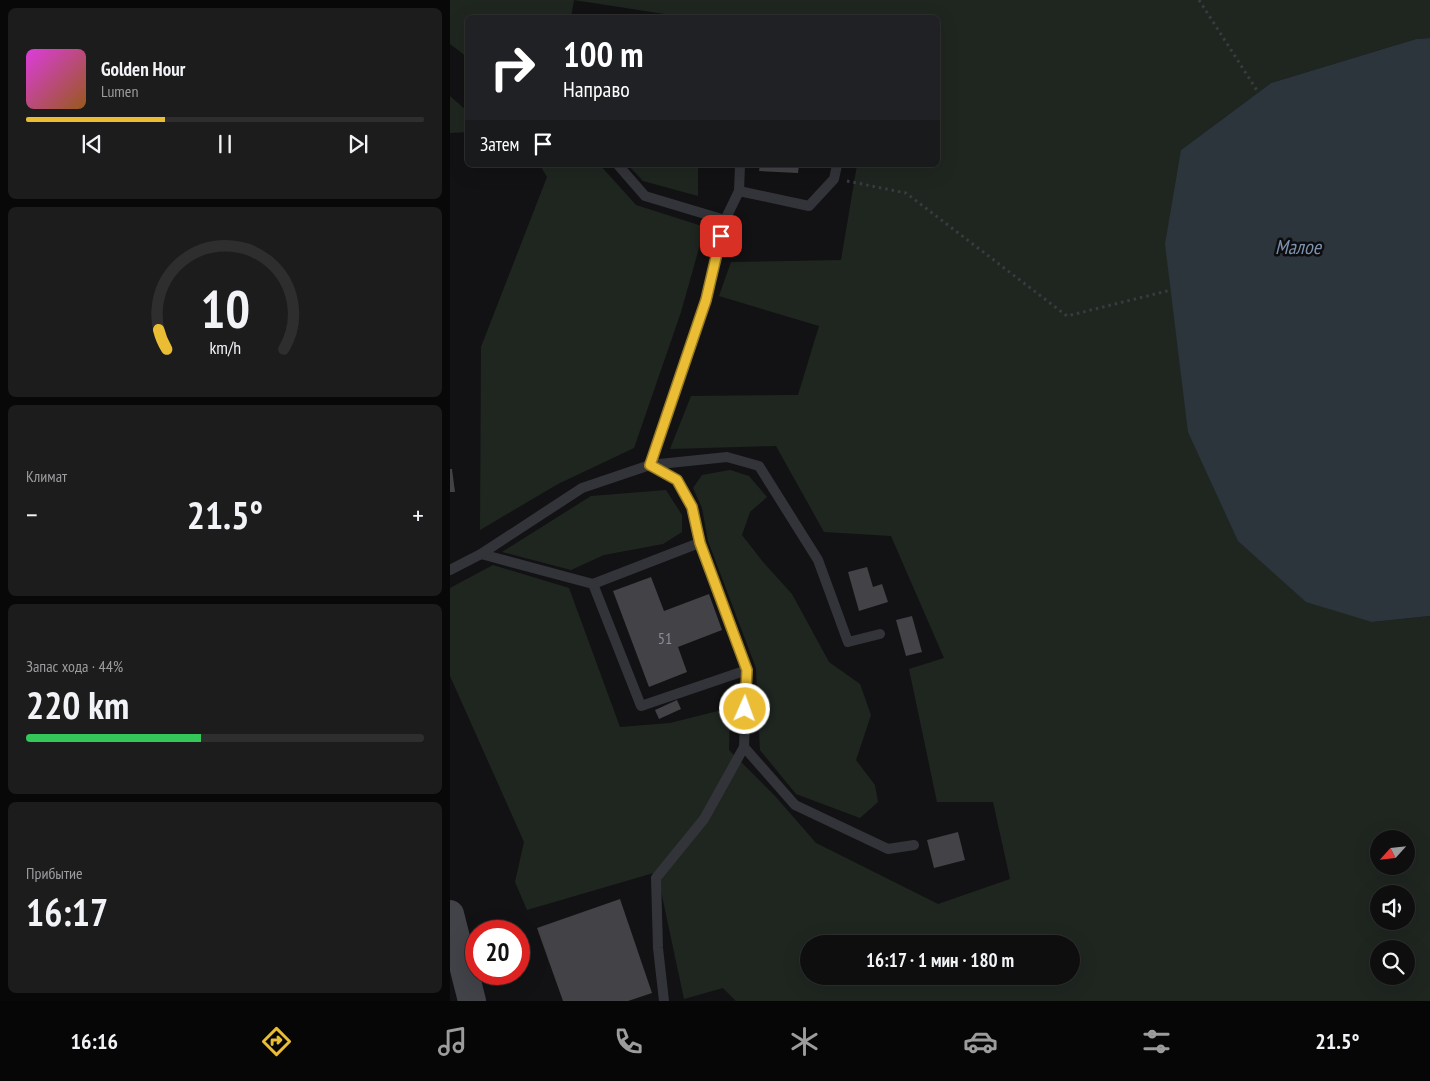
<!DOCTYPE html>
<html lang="ru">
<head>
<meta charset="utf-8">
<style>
	:root { --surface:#0e0e0f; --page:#1c1c1d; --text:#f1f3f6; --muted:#9b9c9e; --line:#2e2e2f; --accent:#eabd34 }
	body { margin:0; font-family:"PT Sans Narrow",sans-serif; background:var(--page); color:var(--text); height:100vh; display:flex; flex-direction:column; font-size:19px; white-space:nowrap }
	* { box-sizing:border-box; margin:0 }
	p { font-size:16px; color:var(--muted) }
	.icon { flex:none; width:28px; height:28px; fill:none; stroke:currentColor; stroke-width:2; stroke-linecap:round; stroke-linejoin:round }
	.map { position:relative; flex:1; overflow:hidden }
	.sheet { display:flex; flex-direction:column; gap:8px; padding:8px; background:#080808; width:450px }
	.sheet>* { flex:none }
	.hud { position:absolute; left:15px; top:15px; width:475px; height:152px; border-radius:8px; box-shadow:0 5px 20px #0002,0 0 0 1px var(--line); background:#202124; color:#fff; overflow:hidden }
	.needle { width:32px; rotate:243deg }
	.fabs { position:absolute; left:920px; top:830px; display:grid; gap:10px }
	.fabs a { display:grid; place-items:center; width:45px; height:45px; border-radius:50%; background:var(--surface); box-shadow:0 5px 20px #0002,0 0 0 1px var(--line); font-size:25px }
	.speed { position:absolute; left:15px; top:920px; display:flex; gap:10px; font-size:25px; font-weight:700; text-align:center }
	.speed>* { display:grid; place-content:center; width:65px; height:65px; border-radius:50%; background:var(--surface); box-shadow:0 5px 20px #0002,0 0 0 1px var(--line); line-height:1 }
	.speed .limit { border:8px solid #d22; background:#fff; color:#111 }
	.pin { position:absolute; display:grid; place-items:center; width:42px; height:42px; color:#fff; margin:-21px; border-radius:10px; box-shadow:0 2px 8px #0006 }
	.me { position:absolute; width:55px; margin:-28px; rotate:2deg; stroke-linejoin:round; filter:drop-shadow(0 0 4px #0008) }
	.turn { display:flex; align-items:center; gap:18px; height:105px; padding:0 15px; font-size:22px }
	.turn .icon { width:65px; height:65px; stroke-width:2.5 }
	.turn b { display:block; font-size:35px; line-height:42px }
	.then { display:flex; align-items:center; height:48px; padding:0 15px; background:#0003; gap:10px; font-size:19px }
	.big { font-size:38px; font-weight:600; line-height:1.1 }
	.sheet .tile { flex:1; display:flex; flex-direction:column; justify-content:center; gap:8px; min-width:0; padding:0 18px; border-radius:8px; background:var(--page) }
	.sheet .dial { align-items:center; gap:0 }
	.dial svg { height:130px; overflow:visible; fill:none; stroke:var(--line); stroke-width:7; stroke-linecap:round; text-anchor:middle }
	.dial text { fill:var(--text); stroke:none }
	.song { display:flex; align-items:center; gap:15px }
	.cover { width:60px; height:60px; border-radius:8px; background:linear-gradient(135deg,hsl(300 70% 55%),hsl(30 70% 35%)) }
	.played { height:5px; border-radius:2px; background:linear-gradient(90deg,var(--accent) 35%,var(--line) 35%) }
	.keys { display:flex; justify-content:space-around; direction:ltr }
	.heat { display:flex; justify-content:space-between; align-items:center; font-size:28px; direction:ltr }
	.charge { height:8px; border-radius:4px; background:linear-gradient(90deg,#34c759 44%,var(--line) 0) }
	.trip { position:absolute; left:350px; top:935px; width:280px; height:50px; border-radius:25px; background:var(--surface); box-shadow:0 5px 20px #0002,0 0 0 1px var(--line); font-weight:600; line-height:50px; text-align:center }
	.menu { display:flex; height:80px; justify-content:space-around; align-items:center; background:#060606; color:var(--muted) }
	.menu .icon { width:35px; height:35px }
	.menu .on { color:var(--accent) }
	.menu b { font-size:22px; color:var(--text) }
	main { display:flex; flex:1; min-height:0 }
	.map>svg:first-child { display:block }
	.green { fill:#1f2620; fill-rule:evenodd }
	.water { fill:#2c343c }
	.building { fill:#424247 }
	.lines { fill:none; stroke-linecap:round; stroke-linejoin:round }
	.path { stroke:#3a3b40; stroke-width:3; stroke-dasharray:2.5 4; stroke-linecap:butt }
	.lane { stroke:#333439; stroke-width:10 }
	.secondary { stroke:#424349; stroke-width:28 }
	.route-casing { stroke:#987b22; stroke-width:12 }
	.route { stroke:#eabd34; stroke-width:9 }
	.labels { text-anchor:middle; stroke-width:5; stroke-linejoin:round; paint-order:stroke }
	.number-label { font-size:16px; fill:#8c8e99 }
	.water-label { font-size:20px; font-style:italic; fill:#7c92ae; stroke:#0d0d0f }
</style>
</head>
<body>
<main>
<section class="sheet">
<div class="tile">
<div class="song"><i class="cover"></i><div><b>Golden Hour</b><p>Lumen</p></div></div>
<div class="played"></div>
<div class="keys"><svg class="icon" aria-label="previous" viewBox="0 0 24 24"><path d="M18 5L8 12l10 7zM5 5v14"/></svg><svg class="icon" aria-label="pause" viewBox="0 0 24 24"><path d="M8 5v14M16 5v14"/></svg><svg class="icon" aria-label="next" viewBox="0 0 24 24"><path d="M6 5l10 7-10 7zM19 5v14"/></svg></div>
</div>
<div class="tile dial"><svg viewBox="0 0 100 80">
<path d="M14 69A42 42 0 1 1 86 69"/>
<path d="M14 69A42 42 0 0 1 9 57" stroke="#eabd34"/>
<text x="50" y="56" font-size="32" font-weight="700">10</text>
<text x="50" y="72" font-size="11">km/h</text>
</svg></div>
<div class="tile"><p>Климат</p>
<div class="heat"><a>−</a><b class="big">21.5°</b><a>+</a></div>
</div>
<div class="tile"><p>Запас хода · 44%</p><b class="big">220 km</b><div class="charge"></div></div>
<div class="tile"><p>Прибытие</p><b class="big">16:17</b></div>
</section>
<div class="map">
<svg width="980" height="1001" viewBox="0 0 980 1001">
	<rect width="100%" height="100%" fill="#121214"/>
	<g class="green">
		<path d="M 0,0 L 980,0 L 980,38 L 966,39 L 821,83 L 731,150 L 922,622 L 980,616 L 980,1001 L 286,1001 L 273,988 L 234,999 L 207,872 L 77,910 L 65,882 L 74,842 L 0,676 L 0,588 L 43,565 L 119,588 L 170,727 L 220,723 L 280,708 L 279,750 L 325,796 L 366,843 L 488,904 L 560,879 L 543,802 L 487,802 L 459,669 L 494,658 L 441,536 L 374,532 L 326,446 L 220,449 L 241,396 L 348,395 L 369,326 L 269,296 L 281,262 L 391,260 L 407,165 L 488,165 L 488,18 L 240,18 L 124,0 L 121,17 L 18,18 L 17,57 L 0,44 ZM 929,839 L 956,839 L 956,866 L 929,866 ZM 929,894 L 956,894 L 956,921 L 929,921 ZM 359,944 L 621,944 L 621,976 L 359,976 ZM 929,949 L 956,949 L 956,976 L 929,976 Z"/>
		<polygon points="0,96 17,111 17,132 0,133"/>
		<polygon points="90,165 150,165 186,205 255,227 231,312 184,448 108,484 30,530 31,347 97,177"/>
		<polygon points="178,165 248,165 248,196 193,181"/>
		<polygon points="280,470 299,476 317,497 300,512 292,535 313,562 342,594 379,662 410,684 421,715 406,760 425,785 428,802 410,818 346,794 310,750 306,668 258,541 252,508 243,488 252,475"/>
		<polygon points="216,490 232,515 232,532 213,544 154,555 121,570 52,552 141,496"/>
	</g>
	<polygon class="water" points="980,38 980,616 922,622 856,602 788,541 738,432 715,244 731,150 821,83 966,39"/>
	<g class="building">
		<polygon points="310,165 349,165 348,173 309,171"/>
		<polygon points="0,469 2,469 5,492 0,492"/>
		<polygon points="417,567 423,587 432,584 438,602 409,611 398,572"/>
		<polygon points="201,577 214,611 259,594 272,630 228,647 237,672 199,687 163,591"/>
		<polygon points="462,616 472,652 456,656 446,620"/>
		<polygon points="227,700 231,709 209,719 205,710"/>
		<polygon points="508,832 515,860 484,868 477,840"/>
		<polygon points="170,899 202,993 178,1001 113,1001 87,928"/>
	</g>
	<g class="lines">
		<g class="path">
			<polyline points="749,0 808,92"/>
			<polyline points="397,181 456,193 617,316 721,290"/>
		</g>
		<g class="lane">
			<polyline points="168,165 195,196 275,220"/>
			<polyline points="289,191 359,206 384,179 387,165"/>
			<polyline points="31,554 143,584 249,543"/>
			<polyline points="0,570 31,554 132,488 200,465 256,301 275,220 289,191 290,165"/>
			<polyline points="143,584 191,706 297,670"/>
			<polyline points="430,634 398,642 368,560 309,466 277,457 200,465 227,480 242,507 249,543 297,670 294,747 345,805 438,849 464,845"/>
			<polyline points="214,1001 208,948 206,878 254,819 294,747"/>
		</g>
		<polyline class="secondary" points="0,914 22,1001"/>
	</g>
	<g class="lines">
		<defs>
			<polyline id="route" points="271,236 256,300 200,465 227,480 242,507 250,543 297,670 295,709"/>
		</defs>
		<use href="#route" class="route-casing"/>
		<use href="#route" class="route"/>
	</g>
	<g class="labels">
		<g class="number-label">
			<text x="215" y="644">51</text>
		</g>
		<g class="water-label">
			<text x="848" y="254">Малое</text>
		</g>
	</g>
</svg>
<div class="fabs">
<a><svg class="needle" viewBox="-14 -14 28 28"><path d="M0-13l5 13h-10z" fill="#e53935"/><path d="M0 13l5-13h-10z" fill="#9b9c9e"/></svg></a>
<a><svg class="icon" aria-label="sound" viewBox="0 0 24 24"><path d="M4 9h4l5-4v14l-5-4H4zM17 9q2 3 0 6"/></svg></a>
<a><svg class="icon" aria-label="search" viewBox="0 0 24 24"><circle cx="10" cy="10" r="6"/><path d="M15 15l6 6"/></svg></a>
</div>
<div class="speed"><div class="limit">20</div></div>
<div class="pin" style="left:271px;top:236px;background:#d93025"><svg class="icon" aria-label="arrive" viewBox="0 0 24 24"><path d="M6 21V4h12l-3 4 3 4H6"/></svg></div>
<svg class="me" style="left:295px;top:709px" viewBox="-20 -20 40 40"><circle r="17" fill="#eabd34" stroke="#fff" stroke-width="3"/><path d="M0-11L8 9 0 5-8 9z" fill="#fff"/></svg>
<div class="trip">16:17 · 1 мин · 180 m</div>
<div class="hud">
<div class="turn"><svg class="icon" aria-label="right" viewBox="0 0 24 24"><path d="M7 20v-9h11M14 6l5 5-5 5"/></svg><div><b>100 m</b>Направо</div></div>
<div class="then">Затем<svg class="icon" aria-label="arrive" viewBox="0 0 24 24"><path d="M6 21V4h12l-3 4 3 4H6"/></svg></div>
</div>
</div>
</main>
<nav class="menu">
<b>16:16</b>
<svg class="icon on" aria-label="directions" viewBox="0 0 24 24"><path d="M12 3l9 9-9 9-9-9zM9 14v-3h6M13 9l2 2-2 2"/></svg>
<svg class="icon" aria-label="music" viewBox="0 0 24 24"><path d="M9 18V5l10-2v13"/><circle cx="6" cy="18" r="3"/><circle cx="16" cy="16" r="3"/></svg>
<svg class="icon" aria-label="phone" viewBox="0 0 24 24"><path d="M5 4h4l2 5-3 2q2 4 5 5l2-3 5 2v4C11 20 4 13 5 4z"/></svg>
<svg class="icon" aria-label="climate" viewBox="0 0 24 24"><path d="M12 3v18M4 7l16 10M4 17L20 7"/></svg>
<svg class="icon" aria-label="car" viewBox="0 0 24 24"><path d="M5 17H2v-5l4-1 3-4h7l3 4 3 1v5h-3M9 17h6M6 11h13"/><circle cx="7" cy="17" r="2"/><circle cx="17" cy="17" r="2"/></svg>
<svg class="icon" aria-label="filters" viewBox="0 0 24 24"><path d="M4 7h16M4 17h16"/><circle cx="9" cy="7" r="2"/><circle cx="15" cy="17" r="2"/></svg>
<b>21.5°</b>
</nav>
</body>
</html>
